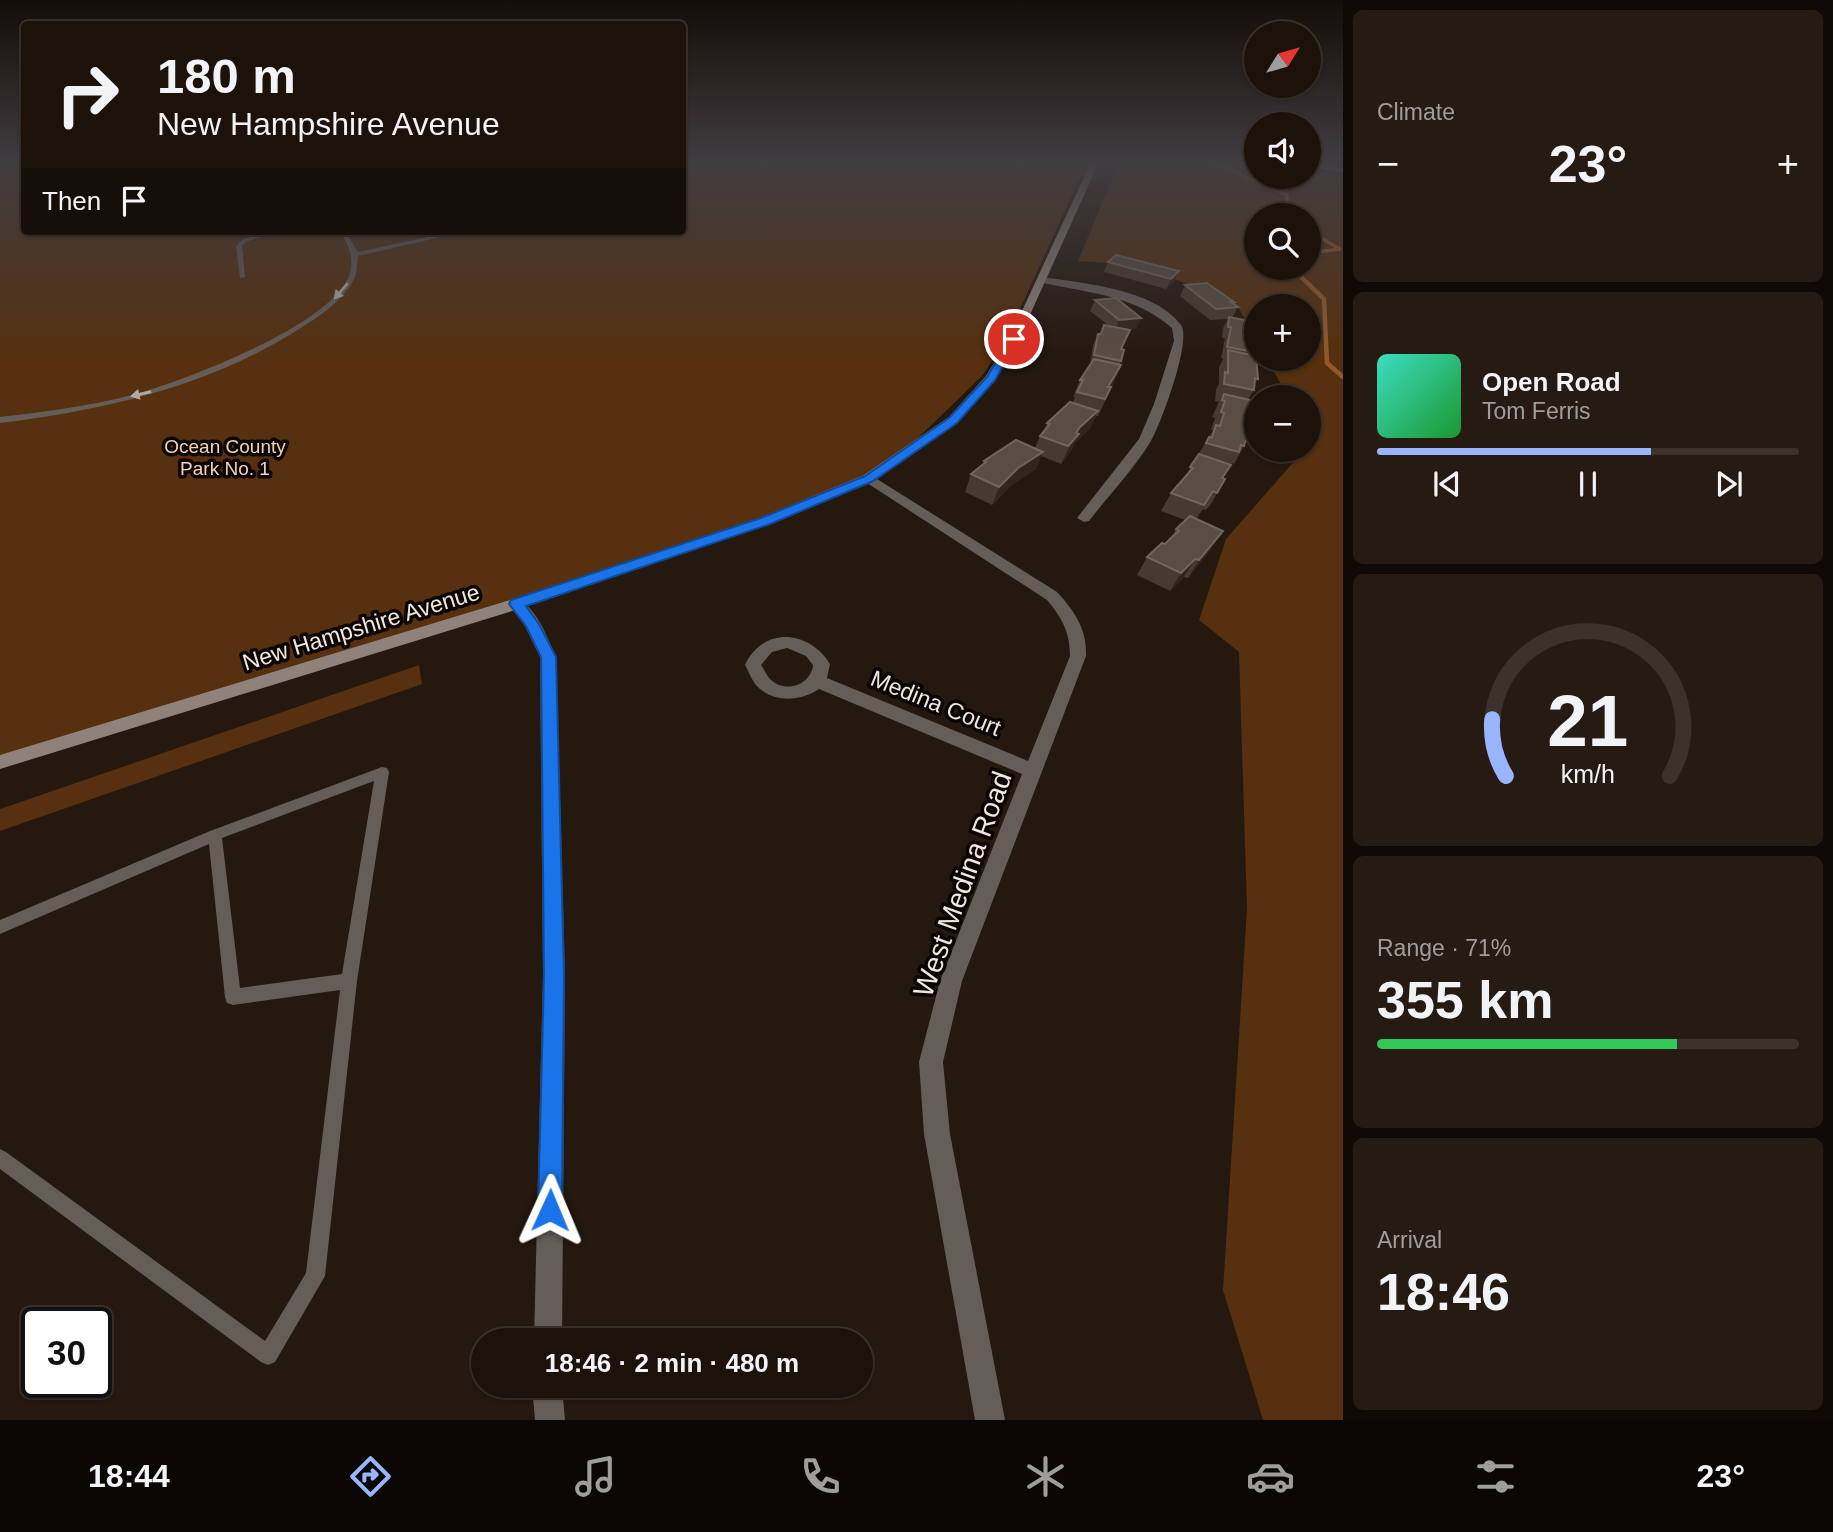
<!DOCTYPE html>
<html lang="en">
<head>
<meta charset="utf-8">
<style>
	:root { --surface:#1c120a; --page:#251b13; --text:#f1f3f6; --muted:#a09e9c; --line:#3a322b; --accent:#99b5fd }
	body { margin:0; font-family:Arial,sans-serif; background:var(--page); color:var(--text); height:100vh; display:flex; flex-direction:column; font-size:26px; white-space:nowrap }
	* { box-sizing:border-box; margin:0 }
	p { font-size:23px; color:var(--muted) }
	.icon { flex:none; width:38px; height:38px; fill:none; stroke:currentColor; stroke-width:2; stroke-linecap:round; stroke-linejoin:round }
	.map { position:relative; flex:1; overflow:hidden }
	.panel { display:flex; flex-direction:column; gap:10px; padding:10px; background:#0f0a06; width:490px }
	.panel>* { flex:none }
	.banner { position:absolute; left:21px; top:21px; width:665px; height:214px; border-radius:7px; box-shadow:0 2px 5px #0004,0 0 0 2px var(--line); background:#1c120a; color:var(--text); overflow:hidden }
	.needle { width:46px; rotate:53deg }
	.controls { position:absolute; left:1244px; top:21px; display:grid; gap:14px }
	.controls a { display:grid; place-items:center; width:77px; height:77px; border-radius:50%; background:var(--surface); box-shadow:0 2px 5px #0004,0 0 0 2px var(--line); font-size:35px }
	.speed { position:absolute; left:21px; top:1307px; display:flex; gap:14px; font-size:35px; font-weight:700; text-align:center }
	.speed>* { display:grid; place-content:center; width:91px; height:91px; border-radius:50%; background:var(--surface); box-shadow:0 2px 5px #0004,0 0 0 2px var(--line); line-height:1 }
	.speed .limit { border:4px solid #111; border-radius:10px; background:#fff; color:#111 }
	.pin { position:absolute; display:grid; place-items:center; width:60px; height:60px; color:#fff; margin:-30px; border:4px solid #fff; border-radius:50%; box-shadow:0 2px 7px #0007 }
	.me { position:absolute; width:77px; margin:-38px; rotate:1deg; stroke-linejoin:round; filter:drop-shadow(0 0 5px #0008) }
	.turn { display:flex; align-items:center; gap:24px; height:147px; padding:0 21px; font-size:32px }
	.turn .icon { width:91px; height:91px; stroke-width:2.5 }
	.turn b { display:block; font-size:49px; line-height:60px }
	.then { display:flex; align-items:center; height:66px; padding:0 21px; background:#0003; gap:14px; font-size:26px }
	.big { font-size:52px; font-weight:700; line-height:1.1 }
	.panel .card { flex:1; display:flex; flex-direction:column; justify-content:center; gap:10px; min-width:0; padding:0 24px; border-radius:10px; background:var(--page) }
	.panel .dial { align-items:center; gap:0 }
	.dial svg { height:182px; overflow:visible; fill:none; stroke:var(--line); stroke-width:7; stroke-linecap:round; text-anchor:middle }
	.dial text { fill:var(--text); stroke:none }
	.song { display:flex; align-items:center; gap:21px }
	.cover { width:84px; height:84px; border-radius:10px; background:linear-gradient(135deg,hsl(170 70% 55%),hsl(130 70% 35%)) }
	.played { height:7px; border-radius:4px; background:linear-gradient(90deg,var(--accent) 65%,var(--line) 65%) }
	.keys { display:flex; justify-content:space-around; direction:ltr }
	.heat { display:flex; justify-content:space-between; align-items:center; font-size:38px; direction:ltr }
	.charge { height:10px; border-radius:5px; background:linear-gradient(90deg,#34c759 71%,var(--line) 0) }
	.trip { position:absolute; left:471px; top:1328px; width:402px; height:70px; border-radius:35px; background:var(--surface); box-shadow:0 2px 5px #0004,0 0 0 2px var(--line); font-weight:700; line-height:70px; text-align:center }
	.menu { display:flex; height:112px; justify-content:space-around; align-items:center; background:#0b0704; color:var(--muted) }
	.menu .icon { width:49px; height:49px }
	.menu .current { color:var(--accent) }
	.menu b { font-size:32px; color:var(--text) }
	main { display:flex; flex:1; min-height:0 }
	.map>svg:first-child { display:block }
	.green { fill:#56300f; fill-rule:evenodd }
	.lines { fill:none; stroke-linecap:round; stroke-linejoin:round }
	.stream-far1 { stroke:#93592a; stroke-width:3.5 }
	.stream { stroke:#93592a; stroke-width:4.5 }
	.service { fill:#645d58; fill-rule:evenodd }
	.minor { fill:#645d58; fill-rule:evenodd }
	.secondary { fill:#8e827a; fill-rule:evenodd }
	.wall { fill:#483a2f }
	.shaded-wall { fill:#32251a }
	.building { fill:#5a4d42; stroke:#72655b; stroke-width:2 }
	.oneway { fill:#b2a9a3 }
	.route { fill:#1a73e8; stroke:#114b97; stroke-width:2 }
	.labels { text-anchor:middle; stroke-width:7; stroke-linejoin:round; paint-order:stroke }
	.far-park-label { font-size:19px; fill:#f4d1b9; stroke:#0a0503 }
	.street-label { font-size:23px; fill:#f1e7e0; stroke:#0a0503 }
	.near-street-label { font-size:28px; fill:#f1e7e0; stroke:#0a0503 }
</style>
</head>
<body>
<main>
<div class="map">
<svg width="1343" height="1420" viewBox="0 0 1343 1420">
	<rect width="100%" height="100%" fill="#25180e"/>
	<g class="green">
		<polygon points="0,160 24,160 24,231 682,231 683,160 1088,160 1007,337 983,375 892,463 765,521 0,762"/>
		<path d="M 1120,160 L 1224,160 L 1256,165 L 1256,177 L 1309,177 L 1309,171 L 1337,175 L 1343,180 L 1343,1420 L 1263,1420 L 1223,1290 L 1247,909 L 1239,652 L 1199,620 L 1226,539 L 1304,450 L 1309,450 L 1312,440 L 1309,435 L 1309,397 L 1288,397 L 1267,359 L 1309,359 L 1309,306 L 1256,306 L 1256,340 L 1237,305 L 1141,265 L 1078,261 ZM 1256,215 L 1309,215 L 1309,268 L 1256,268 Z"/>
		<polygon points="419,665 422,684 0,831 0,809"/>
	</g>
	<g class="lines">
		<g class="stream-far1">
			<polyline points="1215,163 1287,195 1288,215"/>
			<polyline points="1309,231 1340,249 1309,253"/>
			<polyline points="1294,272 1296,268"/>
		</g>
		<polyline class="stream" points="1294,270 1324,299 1327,363 1343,377"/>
		<g class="service">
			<polygon points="267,231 276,231 246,242 242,246 245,277 240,278 236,246 242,240"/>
			<path d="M 339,231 L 345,231 L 358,252 L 455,231 L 467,231 L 358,256 C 357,263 357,272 355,277 C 344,301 317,318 296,331 C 206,387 104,410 0,423 L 0,417 C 44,412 89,406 132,395 C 182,382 331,325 349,276 C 355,258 349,245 339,231 Z"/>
			<path d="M 382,767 L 387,768 L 389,772 L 357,981 L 325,1276 L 275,1362 L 268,1365 L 261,1362 L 0,1169 L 0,1149 L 6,1152 L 265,1341 L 306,1273 L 340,990 L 233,1005 L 227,1003 L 225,997 L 209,844 L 0,934 L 0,920 L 210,831 ZM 374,781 L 342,974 L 240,988 L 222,838 Z"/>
		</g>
		<g class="minor">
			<path d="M 1042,277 C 1082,283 1155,289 1181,325 C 1192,340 1161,424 1151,441 C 1134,469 1109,495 1089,521 L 1084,522 L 1077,518 L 1139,439 L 1154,404 L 1174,341 L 1172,328 C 1133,294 1087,293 1039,282 L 1037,280 Z"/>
			<path d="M 869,474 L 1057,592 C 1075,612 1087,629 1086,656 L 962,981 L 943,1062 L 950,1134 L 1005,1420 L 975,1420 L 924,1134 L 919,1062 L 940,981 L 1022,774 L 819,689 C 801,701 777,703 760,689 C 753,684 749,672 745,665 C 763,626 809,630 830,664 L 827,678 L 1028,761 L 1070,656 C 1070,632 1062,618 1047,600 L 864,481 L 862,478 ZM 787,648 L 806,656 L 813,665 C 811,685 785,694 770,679 C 767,676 764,669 761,665 L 772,652 Z"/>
			<path d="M 516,599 C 536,605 548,639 556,657 L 565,975 L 562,1340 L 534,1340 L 543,975 L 540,657 L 525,626 L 508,604 Z"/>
			<polygon points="532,1386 562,1386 565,1420 535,1420"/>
		</g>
		<g class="secondary">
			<polygon points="1092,160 1100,160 1019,339 995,380 957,423 874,481 770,524 522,608 0,769 0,755 510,600 760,518 864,475 949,417 986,376 1009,339"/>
			<polygon points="1309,163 1343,168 1343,172 1309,167"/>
		</g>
	</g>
	<g class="wall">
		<polygon points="1108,262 1179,271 1174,282 1166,289 1104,272"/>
		<polygon points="1185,285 1234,302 1233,304 1238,307 1232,318 1256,331 1256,345 1253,355 1258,379 1254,385 1254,390 1248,400 1252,407 1251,434 1234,464 1232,463 1223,478 1225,479 1211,504 1206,510 1203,509 1196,519 1211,549 1188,578 1184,577 1170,591 1137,575 1147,557 1170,540 1176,529 1185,520 1161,511 1171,493 1183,480 1213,430 1211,430 1215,418 1212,417 1219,402 1215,401 1216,389 1219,384 1219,367 1223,359 1221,358 1225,338 1222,338 1223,328 1228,319 1210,320 1180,296"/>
		<polygon points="1095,300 1141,318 1136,329 1128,329 1121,349 1121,361 1114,382 1098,416 1096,416 1090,428 1075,443 1071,451 1061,464 1041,456 1036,469 1012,485 992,505 965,492 971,474 982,466 984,461 1035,448 1040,436 1044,431 1047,423 1073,402 1075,397 1073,397 1080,380 1090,365 1093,345 1098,334 1100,334 1104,325 1108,325 1090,311"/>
	</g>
	<g class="shaded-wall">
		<polygon points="1179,271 1174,282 1166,289 1171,279"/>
		<polygon points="1141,318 1136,329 1115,331 1119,320"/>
		<polygon points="1121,365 1114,382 1104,399 1108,387"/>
		<polygon points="1098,411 1090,428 1075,443 1071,451 1061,464 1076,433"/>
		<polygon points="1043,452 1036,469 1012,485 992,505 999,487 1018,468"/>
		<polygon points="1223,531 1211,549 1188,578 1199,560"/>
		<polygon points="1195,559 1184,577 1170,591 1181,573"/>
	</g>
	<g class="building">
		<polygon points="1116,255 1179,271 1171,279 1108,262"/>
		<polygon points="1207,283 1234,302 1231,302 1238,307 1216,309 1185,285"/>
		<polygon points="1116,298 1141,318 1119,320 1095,300"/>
		<polygon points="1229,317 1255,322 1256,342 1255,342 1254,352 1227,347 1231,327 1228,327"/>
		<polygon points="1104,325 1130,330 1121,349 1124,350 1121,361 1094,355 1098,334 1101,334"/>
		<polygon points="1228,350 1256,356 1258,379 1255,378 1254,390 1224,384 1225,372 1228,373"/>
		<polygon points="1094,359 1121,365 1108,387 1111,387 1105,399 1077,392 1083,380 1080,380"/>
		<polygon points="1224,394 1254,401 1252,407 1256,408 1252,421 1255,421 1251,434 1248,433 1244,446 1241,445 1239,452 1206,443 1209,437 1212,438 1216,425 1220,426 1224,413 1221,412 1225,401 1222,400"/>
		<polygon points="1070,402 1098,411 1080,427 1076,433 1079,434 1068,446 1040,436 1050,424 1047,423"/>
		<polygon points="1016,440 1043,452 1018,468 999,487 971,474 986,462 984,461"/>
		<polygon points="1199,454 1231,465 1222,478 1225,479 1217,493 1213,491 1204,505 1171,493 1193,468 1190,467"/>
		<polygon points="1190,516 1223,531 1199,560 1195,559 1181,573 1147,557 1162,543 1165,544 1172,537 1179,531 1176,529"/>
	</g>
	<defs><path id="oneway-solid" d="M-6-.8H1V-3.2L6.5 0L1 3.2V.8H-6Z" transform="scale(1.75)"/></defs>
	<g class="oneway">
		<use href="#oneway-solid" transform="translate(341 291) rotate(131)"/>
		<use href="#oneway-solid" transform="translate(141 394) rotate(167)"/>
	</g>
	<linearGradient id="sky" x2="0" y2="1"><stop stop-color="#140d08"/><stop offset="0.45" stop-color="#403d41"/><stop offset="1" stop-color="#403d41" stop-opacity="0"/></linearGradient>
	<rect width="1343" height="359" fill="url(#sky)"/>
	<polygon class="route" points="1011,337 1019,339 995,380 957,423 873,481 770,524 526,606 539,624 556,657 564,975 562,1210 559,1219 550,1222 542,1219 538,1210 544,975 541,657 526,626 509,604 511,600 761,518 865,476 949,418 987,377"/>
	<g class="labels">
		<g class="far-park-label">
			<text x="225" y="453">Ocean County<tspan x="225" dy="22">Park No. 1</tspan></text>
		</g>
		<g class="street-label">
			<text transform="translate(361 627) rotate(-17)" y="8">New Hampshire Avenue</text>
			<text transform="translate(936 703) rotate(22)" y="8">Medina Court</text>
		</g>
		<g class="near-street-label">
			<text transform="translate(962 884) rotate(-70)" y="10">West Medina Road</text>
		</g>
	</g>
</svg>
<div class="controls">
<a><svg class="needle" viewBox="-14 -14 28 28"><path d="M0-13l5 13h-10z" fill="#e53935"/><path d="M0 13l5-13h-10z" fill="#a09e9c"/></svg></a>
<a><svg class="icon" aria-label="sound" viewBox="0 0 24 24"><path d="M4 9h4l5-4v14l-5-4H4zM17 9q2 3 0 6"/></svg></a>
<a><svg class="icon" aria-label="search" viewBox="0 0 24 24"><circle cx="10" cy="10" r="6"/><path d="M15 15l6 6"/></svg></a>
<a>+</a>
<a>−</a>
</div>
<div class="speed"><div class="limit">30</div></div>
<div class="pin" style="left:1014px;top:339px;background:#d93025"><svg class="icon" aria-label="arrive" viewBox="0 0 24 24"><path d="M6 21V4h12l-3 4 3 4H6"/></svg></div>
<svg class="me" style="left:550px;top:1210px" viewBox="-20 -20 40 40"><path d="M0-17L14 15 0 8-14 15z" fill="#1a73e8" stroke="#fff" stroke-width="4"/></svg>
<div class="trip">18:46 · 2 min · 480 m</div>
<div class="banner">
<div class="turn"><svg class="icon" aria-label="right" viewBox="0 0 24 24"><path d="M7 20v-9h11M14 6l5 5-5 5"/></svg><div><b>180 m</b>New Hampshire Avenue</div></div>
<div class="then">Then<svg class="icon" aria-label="arrive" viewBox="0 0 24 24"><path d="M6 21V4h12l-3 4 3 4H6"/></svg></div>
</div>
</div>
<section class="panel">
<div class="card"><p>Climate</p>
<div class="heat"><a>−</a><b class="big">23°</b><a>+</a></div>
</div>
<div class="card">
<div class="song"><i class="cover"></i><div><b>Open Road</b><p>Tom Ferris</p></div></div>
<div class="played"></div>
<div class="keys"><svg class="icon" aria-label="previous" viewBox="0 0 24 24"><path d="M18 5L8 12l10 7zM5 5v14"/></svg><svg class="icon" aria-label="pause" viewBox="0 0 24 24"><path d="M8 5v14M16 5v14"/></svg><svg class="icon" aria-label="next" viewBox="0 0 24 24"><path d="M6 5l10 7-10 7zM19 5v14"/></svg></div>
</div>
<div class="card dial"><svg viewBox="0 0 100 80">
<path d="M14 69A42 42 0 1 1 86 69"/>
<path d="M14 69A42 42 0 0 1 8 44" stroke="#99b5fd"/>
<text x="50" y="56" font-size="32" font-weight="700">21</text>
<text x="50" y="72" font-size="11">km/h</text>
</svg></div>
<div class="card"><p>Range · 71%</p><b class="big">355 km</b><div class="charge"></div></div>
<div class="card"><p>Arrival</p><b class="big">18:46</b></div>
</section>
</main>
<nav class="menu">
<b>18:44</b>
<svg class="icon current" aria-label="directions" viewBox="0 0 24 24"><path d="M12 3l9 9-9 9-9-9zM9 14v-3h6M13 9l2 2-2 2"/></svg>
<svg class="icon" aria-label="music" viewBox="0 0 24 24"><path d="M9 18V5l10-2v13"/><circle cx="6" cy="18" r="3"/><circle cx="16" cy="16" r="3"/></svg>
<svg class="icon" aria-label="phone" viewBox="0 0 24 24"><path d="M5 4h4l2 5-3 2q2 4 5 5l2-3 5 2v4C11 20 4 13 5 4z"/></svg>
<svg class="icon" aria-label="climate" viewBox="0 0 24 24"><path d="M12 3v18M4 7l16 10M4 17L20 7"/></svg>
<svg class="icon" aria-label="car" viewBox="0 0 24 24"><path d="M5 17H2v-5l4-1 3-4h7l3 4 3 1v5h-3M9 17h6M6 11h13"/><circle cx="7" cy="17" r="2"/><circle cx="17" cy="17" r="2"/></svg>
<svg class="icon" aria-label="filters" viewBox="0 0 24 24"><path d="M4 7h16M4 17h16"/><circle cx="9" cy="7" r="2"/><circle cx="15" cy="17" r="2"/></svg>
<b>23°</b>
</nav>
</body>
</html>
